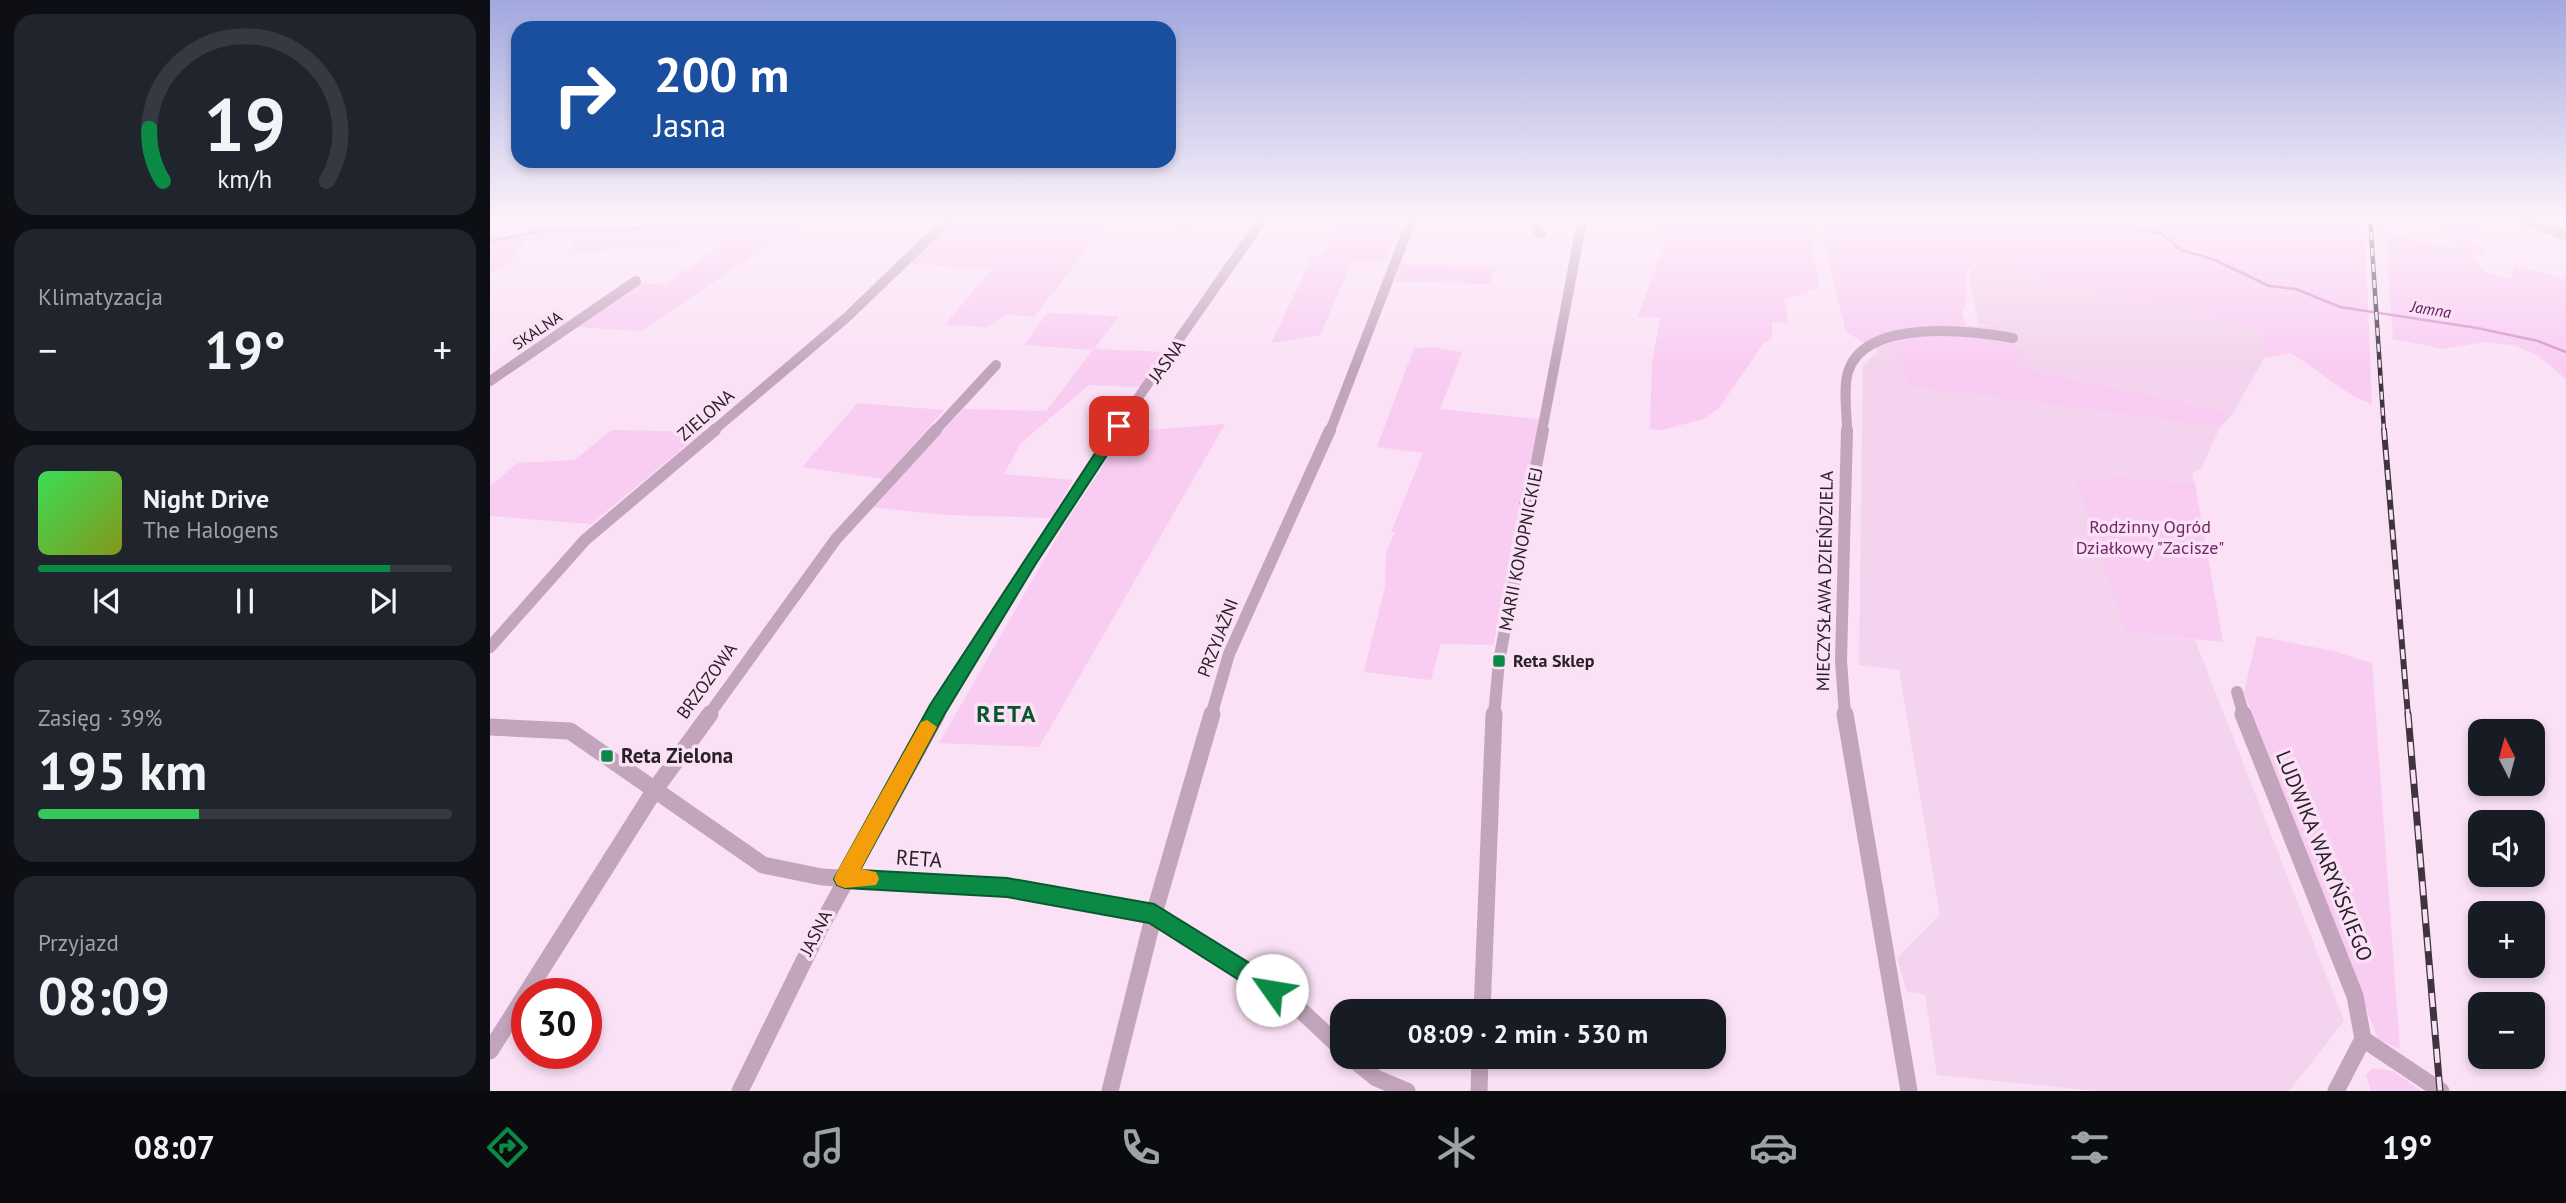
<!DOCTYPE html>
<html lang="pl">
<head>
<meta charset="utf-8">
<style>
	:root { --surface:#171b24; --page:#20242c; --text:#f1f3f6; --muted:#9ea1a6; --line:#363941; --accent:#0b8a46 }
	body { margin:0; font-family:"PT Sans",sans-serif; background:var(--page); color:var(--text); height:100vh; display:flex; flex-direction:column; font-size:26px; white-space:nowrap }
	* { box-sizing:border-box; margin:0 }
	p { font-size:23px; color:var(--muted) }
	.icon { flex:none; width:38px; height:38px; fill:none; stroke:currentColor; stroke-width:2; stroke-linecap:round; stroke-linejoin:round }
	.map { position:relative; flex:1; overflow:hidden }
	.details { display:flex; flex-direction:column; gap:14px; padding:14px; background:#0d0f14; width:490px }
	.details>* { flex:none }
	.guide { position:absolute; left:21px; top:21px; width:665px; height:147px; border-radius:21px; box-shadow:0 4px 10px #0003; background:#1a4fa0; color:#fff; overflow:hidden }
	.needle { width:46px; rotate:354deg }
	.tools { position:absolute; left:1978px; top:719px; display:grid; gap:14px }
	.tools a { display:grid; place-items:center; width:77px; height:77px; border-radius:14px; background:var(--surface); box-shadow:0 4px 10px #0003; font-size:35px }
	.speed { position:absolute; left:21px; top:978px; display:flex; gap:14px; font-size:35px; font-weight:700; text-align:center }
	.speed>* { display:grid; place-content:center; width:91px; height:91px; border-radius:50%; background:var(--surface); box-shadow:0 4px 10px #0003; line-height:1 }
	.speed .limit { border:10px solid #d22; background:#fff; color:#111 }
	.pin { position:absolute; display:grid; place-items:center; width:60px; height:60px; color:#fff; margin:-30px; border-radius:14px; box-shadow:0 4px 10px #0006 }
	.me { position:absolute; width:77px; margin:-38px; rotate:302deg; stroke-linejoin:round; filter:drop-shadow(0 0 5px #0008) }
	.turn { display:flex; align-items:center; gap:24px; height:147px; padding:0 28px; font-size:32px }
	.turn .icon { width:91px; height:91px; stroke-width:2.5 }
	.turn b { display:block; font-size:49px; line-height:60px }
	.big { font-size:52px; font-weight:800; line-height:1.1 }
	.details .widget { flex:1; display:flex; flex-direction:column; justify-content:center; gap:10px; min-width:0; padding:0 24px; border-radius:21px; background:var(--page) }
	.details .dial { align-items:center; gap:0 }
	.dial svg { height:182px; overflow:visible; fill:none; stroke:var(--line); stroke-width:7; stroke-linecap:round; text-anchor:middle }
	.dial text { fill:var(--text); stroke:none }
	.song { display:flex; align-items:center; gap:21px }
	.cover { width:84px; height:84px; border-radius:10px; background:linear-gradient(135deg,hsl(130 70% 55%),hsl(70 70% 35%)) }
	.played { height:7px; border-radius:4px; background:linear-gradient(90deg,var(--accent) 85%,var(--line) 85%) }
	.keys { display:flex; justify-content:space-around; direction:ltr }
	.heat { display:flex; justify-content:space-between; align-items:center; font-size:38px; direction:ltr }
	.charge { height:10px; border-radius:5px; background:linear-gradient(90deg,#34c759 39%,var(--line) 0) }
	.trip { position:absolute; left:840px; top:999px; width:396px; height:70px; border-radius:21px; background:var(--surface); box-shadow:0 4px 10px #0003; font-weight:800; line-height:70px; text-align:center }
	.menu { display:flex; height:112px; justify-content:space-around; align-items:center; background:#090b0e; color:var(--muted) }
	.menu .icon { width:49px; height:49px }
	.menu .on { color:var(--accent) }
	.menu b { font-size:32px; color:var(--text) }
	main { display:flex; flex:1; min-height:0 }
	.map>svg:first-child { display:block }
	.built { fill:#f3d3ed }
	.green { fill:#f9ccf2 }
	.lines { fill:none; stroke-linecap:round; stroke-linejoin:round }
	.stream-far1 { stroke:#d696cd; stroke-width:2.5 }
	.stream { stroke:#d696cd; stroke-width:3.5 }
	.minor-far2 { stroke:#c2a5bd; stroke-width:10 }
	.minor-far1 { stroke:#c2a5bd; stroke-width:12 }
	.minor { stroke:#c2a5bd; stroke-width:17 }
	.rail-far2-casing { stroke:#3e343d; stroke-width:4.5 }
	.rail-far1-casing { stroke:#3e343d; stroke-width:6 }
	.rail-casing { stroke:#3e343d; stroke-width:7 }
	.rail-far2 { stroke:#fae1f6; stroke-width:2.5; stroke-dasharray:8; stroke-linecap:butt }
	.rail-far1 { stroke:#fae1f6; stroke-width:3.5; stroke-dasharray:10; stroke-linecap:butt }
	.rail { stroke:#fae1f6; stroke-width:4.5; stroke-dasharray:14; stroke-linecap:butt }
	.route { fill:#0b8a46; stroke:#075a2e; stroke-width:2 }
	.slow { fill:#f59e0b }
	.poi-dot { fill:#0b8a46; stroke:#fae1f6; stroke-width:2.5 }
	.labels { text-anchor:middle; stroke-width:7; stroke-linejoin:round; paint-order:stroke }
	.far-water-label { font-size:16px; font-style:italic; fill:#601559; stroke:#fae1f6 }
	.far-street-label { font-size:16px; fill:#292028; stroke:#fae1f6 }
	.street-label { font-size:18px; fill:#292028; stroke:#fae1f6 }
	.park-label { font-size:18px; fill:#702669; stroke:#fae1f6 }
	.poi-label { font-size:18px; font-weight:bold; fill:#292028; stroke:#fae1f6; text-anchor:start }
	.near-poi-label { font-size:21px; font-weight:bold; fill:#292028; stroke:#fae1f6; text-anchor:start }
	.near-street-label { font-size:21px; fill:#292028; stroke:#fae1f6 }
	.district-label { font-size:24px; font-weight:bold; letter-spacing:2px; fill:#0a562b; stroke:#fae1f6 }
</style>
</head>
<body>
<main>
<section class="details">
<div class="widget dial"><svg viewBox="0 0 100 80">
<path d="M14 69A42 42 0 1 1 86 69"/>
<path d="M14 69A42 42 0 0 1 8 46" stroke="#0b8a46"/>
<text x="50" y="56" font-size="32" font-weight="700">19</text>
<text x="50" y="72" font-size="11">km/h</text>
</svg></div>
<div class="widget"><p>Klimatyzacja</p>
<div class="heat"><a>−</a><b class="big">19°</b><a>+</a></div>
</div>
<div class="widget">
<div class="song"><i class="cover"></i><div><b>Night Drive</b><p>The Halogens</p></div></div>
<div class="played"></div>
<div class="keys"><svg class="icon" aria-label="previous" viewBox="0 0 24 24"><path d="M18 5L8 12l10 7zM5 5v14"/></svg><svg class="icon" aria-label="pause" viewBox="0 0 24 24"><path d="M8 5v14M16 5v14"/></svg><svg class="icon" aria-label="next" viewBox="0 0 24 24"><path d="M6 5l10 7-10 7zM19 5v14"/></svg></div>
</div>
<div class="widget"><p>Zasięg · 39%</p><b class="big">195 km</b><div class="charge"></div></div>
<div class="widget"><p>Przyjazd</p><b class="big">08:09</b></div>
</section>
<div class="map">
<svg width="2076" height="1091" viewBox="0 0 2076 1091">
	<rect width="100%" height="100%" fill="#fae1f6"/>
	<g class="built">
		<polygon points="1745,216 1842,216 1834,237"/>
		<polygon points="1485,263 1773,329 1774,358 1743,413 1526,367 1509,342 1515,327 1488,324 1479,273"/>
		<polygon points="1407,344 1420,386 1730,427 1711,469 1702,473 1705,484 1640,477 1636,633 1705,640 1854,1021 1799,1091 1606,1091 1447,1075 1435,994 1417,992 1407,958 1450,915 1409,670 1369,665 1373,366 1388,351"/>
	</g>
	<g class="green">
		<polygon points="174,216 324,216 309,232 286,240 151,331 84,327 148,283 175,285 236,241 79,253 85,239 29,241 35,244 17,266 0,273 0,236 58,226 121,228"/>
		<polygon points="465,216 714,216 705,230 629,228 616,224 544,317 517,314 498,327 455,325 501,269 420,264"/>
		<polygon points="1100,216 1306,216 1326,229 1323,250 1330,287 1295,300 1298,323 1282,322 1282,338 1274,343 1228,409 1213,419 1172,430 1160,429 1162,364 1170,318 1147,317 1181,230 1100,228"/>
		<path d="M 1363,216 L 1743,216 L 1834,237 L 1844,216 L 1853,216 L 1875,231 L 1882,404 C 1849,392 1829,369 1800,353 L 1774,358 L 1773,329 L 1484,263 L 1475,273 L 1477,298 L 1472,312 L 1476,326 L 1515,326 L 1509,342 L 1532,348 L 1526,367 L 1743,413 L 1730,427 L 1419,386 L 1407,344 L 1388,351 L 1356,332 L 1337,254 L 1334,228 L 1326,219 Z"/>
		<polygon points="1887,216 1910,216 1910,222 1893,220 1901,236 1968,248 1959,232 1931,226 1930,216 1971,216 1997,229 1980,238 1997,255 1981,256 1996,273 2022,279 2024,265 2076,279 2076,379 2050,357 2027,346 1994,342 1953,349 1903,339 1896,239 1885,237"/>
		<polygon points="846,220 913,223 895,261 863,261 830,335 781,343 823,256 834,252"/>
		<polygon points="911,264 1006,267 999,284 905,282"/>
		<polygon points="557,313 629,316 604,349 676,352 650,387 599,385 531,443 514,474 583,480 562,518 456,515 380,507 474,409 556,411 603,350 534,345"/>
		<polygon points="944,347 972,352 950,409 1056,420 1003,645 951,644 941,680 874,672 895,587 896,553 905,532 901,532 933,453 887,447 924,348"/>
		<polygon points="368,403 454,410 393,479 312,467"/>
		<polygon points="735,424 549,747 449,743 573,527 635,432"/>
		<polygon points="122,430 212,432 101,524 0,516 0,486 28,463 84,460"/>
		<polygon points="1640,477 1705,484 1733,642 1636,633 1586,479"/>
		<polygon points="1767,636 1843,651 1882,663 1910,1049 1888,1039 1754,692"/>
		<polygon points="1883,1068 1903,1071 1931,1091 1881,1091 1876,1075"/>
	</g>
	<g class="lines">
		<g class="stream-far1">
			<polyline points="1608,216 1619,222 1672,234 1691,250 1725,260 1779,286 1806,289 1850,307 1987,328 2048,341 2076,352"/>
			<polyline points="7,240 57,230 139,230 210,216"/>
			<polyline points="0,242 5,241"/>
		</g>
		<polyline class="stream" points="1031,503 1037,479"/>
		<g class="minor-far2">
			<polyline points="1047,216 1046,228 1051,234"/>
			<polyline points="2019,216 2076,235"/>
			<polyline points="0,381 146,281"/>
			<polyline points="223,431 356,318 462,216"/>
			<polyline points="445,431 506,365"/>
			<polyline points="625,431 775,216"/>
			<polyline points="840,431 923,216"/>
			<polyline points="1052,431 1093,216"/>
			<path d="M 1357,431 C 1357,414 1353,388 1358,372 C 1375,317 1482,331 1523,338"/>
		</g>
		<g class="minor-far1">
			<polyline points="0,647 95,540 225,430"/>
			<polyline points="1747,692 1754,716"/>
			<polyline points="218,716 346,539 446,430"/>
			<polyline points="446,716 512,606 626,430"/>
			<polyline points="721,716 739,654 840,430"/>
			<polyline points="1004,716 1009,661 1053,430"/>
			<polyline points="1355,716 1351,660 1357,430"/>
		</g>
		<g class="minor">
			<polyline points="1355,714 1419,1091"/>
			<polyline points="1753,714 1865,996 1873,1039"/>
			<polyline points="0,727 80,731 273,865 332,877 517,888 664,914 803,1003 852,1049"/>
			<polyline points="992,1012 1004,714"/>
			<polyline points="0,1051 166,788 220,714"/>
			<polyline points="860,1057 886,1078 917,1091"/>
			<polyline points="250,1091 331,926 447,714"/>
			<polyline points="620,1091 664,914 722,714"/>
			<polyline points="989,1091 990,1057"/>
			<polyline points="1846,1091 1873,1039 1951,1091"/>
		</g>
		<defs>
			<polyline id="rail-far2" points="1880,216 1894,431"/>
			<polyline id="rail-far1" points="1894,430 1918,716"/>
			<polyline id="rail" points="1918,714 1950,1091"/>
		</defs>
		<use href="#rail-far2" class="rail-far2-casing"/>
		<use href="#rail-far1" class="rail-far1-casing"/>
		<use href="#rail" class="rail-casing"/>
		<use href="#rail-far2" class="rail-far2"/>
		<use href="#rail-far1" class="rail-far1"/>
		<use href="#rail" class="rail"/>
	</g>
	<linearGradient id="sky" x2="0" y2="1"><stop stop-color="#a1a8dd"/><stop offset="0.59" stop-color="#fdf2fb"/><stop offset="1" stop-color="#fdf2fb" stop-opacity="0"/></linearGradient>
	<rect width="2076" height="369" fill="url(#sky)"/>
	<polygon class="route" points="629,422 636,426 545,565 454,715 370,870 517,878 664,904 790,982 794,990 790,998 782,1001 659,923 517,897 355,888 347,885 344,879 440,705 625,423"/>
	<polygon class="slow" points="437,720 447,727 371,869 386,872 389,879 386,885 355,888 347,885 344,879 347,872 431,722"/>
	<g class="poi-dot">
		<rect x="1002" y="654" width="14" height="14" rx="3.5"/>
		<rect x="110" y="749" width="14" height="14" rx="3.5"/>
	</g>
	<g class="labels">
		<g class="far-water-label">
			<text transform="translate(1941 309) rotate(9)" y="6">Jamna</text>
		</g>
		<g class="far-street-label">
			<text transform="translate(47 330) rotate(-34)" y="6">SKALNA</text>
		</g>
		<g class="street-label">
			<text transform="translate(677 361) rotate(-54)" y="6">JASNA</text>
			<text transform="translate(216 415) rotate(-41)" y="6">ZIELONA</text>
			<text transform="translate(1031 549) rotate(-79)" y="6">MARII KONOPNICKIEJ</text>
			<text transform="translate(1335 581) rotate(-89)" y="6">MIECZYSŁAWA DZIEŃDZIELA</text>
			<text transform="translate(728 638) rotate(-69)" y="6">PRZYJAŹNI</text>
			<text transform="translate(217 681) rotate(-54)" y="6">BRZOZOWA</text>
			<text transform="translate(326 933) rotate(-63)" y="6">JASNA</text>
		</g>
		<g class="park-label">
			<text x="1660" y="533">Rodzinny Ogród<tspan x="1660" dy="21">Działkowy "Zacisze"</tspan></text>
		</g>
		<g class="poi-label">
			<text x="1023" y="667">Reta Sklep</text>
		</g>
		<g class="near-poi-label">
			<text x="131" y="763">Reta Zielona</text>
		</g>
		<g class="near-street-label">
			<text transform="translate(1834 856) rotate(68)" y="7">LUDWIKA WARYŃSKIEGO</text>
			<text transform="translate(429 859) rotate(4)" y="7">RETA</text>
		</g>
		<g class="district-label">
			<text x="517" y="722">RETA</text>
		</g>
	</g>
</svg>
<div class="tools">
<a><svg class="needle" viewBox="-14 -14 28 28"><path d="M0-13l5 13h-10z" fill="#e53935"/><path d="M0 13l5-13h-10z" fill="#9ea1a6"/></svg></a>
<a><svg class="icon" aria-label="sound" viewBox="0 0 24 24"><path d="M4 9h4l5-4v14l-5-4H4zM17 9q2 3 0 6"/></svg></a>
<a>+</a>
<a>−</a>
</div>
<div class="speed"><div class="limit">30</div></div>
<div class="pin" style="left:629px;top:426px;background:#d93025"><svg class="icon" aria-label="arrive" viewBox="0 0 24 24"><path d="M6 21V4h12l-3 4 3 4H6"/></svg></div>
<svg class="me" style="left:782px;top:990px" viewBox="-20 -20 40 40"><circle r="19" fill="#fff"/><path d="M0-13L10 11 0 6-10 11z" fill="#0b8a46"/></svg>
<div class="trip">08:09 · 2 min · 530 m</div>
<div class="guide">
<div class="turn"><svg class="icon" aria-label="right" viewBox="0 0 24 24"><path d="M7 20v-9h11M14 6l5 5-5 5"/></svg><div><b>200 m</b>Jasna</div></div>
</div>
</div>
</main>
<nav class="menu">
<b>08:07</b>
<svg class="icon on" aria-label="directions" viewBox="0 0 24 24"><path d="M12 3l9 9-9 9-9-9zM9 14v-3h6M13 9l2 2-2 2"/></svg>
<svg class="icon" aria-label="music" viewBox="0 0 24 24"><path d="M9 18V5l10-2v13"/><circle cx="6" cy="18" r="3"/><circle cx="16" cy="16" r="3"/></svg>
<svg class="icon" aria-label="phone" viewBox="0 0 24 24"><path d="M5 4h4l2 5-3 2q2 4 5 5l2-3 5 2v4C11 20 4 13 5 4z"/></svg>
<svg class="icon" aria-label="climate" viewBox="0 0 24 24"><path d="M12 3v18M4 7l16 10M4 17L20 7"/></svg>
<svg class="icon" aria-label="car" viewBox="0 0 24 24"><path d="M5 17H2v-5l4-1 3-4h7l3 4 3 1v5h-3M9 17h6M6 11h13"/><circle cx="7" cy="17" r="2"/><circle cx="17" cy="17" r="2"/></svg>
<svg class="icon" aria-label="filters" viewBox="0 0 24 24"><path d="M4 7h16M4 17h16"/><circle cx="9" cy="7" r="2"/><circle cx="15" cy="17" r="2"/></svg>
<b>19°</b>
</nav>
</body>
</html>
